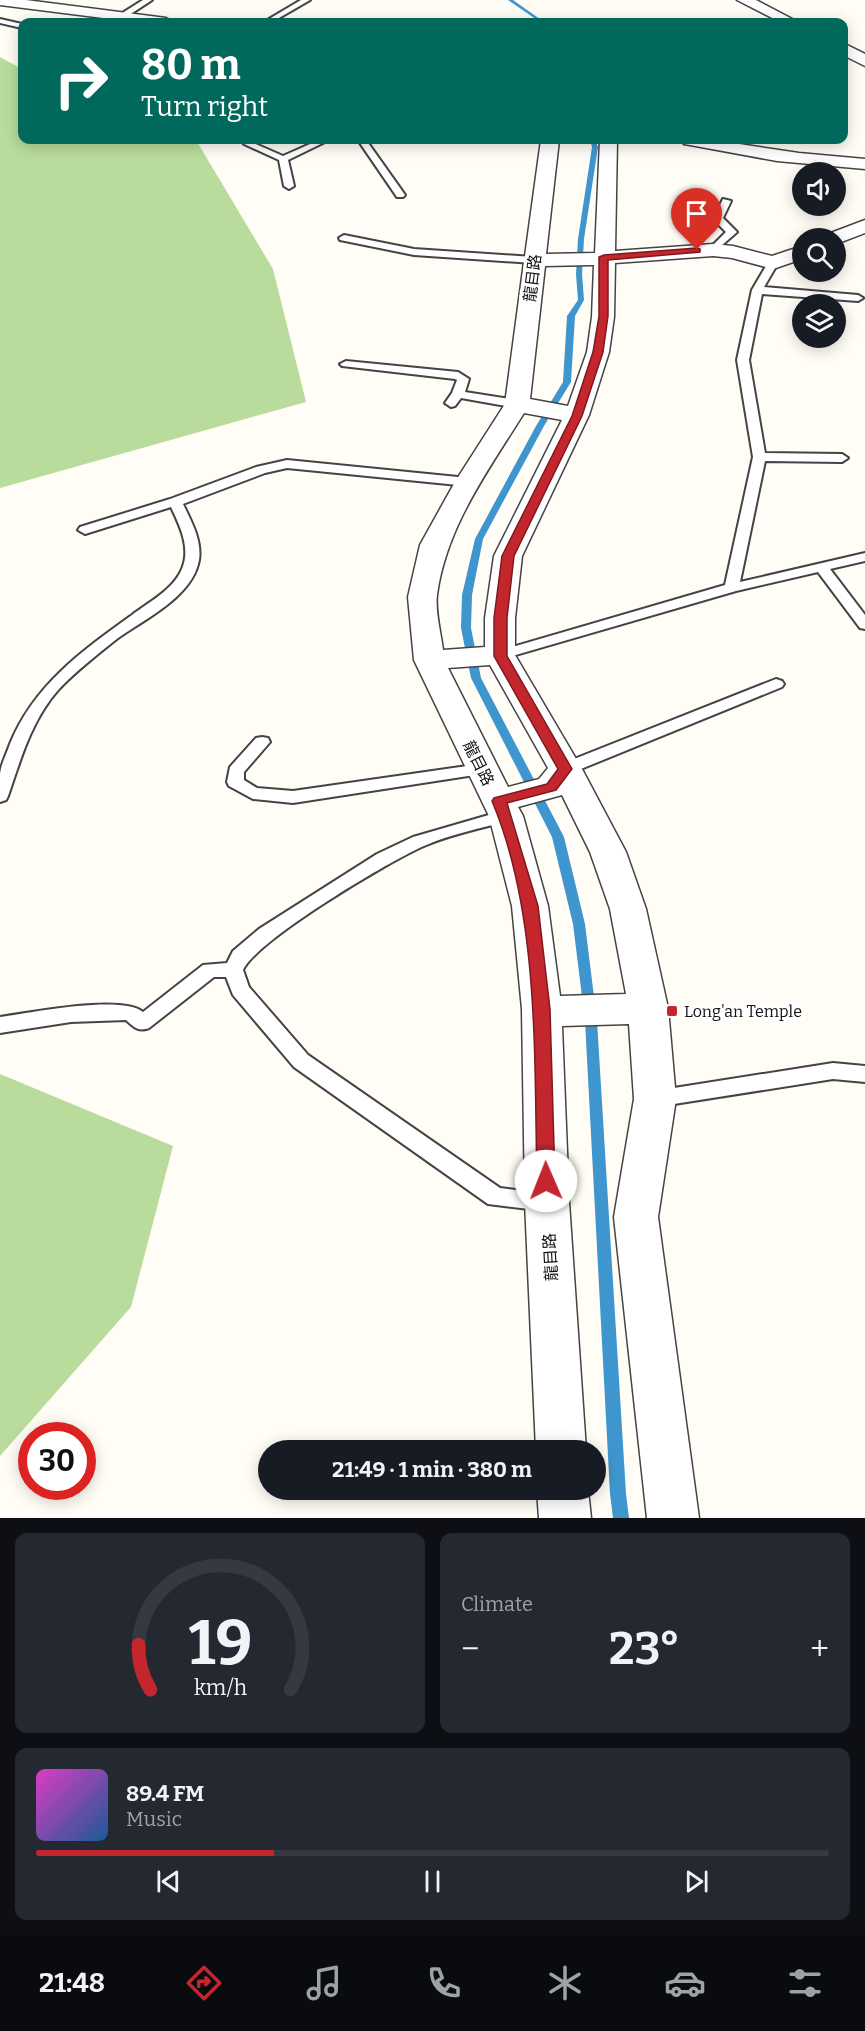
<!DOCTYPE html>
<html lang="en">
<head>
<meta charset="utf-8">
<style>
	:root { --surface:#171b24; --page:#242831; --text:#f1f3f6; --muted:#9ea1a6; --line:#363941; --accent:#c4262e }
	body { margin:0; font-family:Bitter,"Noto Sans TC",serif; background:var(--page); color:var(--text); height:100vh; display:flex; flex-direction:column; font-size:22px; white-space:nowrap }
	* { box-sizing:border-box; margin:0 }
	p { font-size:20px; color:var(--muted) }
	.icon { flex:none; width:33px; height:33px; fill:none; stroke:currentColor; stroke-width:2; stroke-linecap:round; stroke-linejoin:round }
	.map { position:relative; height:1518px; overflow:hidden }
	.details { display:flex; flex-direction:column; gap:15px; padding:15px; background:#0d0f14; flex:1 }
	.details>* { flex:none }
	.top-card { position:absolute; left:18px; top:18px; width:830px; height:126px; border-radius:12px; box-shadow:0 3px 15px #0003; background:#00695c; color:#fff; overflow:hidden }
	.controls { position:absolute; left:792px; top:162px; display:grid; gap:12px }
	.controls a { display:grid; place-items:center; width:54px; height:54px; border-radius:50%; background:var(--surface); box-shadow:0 3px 15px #0003; font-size:30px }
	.speed { position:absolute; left:18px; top:1422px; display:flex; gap:12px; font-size:30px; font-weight:700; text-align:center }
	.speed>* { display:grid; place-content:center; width:78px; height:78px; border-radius:50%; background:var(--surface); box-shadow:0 3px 15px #0003; line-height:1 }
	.speed .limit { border:9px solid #d22; background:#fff; color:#111 }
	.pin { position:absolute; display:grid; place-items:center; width:51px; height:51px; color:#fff; margin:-62px -26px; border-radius:50% 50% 50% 0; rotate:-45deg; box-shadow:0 0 6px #0007 }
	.pin .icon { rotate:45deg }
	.me { position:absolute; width:66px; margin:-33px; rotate:359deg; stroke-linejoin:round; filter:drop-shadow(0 0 4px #0008) }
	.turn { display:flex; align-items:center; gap:21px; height:126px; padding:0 24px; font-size:27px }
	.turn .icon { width:78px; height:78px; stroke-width:2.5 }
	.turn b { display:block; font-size:42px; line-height:51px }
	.big { font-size:45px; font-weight:700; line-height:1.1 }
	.details .tile { flex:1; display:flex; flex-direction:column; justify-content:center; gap:9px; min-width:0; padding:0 21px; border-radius:12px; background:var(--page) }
	.details .dial { align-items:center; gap:0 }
	.dial svg { height:156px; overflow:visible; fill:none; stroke:var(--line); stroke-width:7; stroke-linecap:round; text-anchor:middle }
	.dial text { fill:var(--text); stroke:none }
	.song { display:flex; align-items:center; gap:18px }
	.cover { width:72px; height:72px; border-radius:9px; background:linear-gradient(135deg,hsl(310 70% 55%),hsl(210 70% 35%)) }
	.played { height:6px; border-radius:3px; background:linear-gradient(90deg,var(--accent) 30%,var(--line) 30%) }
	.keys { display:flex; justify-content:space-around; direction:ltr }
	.heat { display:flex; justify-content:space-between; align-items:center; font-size:33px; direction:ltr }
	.details .tiles { flex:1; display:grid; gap:15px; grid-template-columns:1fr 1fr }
	.tile:last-child { grid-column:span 2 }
	.trip { position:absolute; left:258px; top:1440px; width:348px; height:60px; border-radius:30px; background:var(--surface); box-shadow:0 3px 15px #0003; font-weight:700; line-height:60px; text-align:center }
	.menu { display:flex; height:96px; justify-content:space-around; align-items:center; background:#090b0e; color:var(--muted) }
	.menu .icon { width:42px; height:42px }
	.menu .current { color:var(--accent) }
	.menu b { font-size:27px; color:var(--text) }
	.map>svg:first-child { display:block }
	.forest { fill:#b9dc9c }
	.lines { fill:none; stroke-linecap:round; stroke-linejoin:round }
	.stream { fill:#3f96cf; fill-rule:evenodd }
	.service-casing { stroke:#444; stroke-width:4 }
	.minor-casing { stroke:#444; stroke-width:3 }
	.tertiary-casing { stroke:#444; stroke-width:3 }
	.service { fill:#fff; fill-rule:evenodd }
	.minor { fill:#fff; fill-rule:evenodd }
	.tertiary { fill:#fff; fill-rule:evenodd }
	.route { fill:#c4262e; stroke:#7f191e; stroke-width:1.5 }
	.poi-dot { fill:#c4262e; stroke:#fff; stroke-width:2 }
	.labels { text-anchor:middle; stroke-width:6; stroke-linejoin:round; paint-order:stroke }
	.street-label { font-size:16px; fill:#111; stroke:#fff }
	.poi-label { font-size:16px; fill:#111; stroke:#fff; text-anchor:start }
</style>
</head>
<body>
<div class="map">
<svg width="865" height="1518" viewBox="0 0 865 1518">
	<rect width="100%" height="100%" fill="#fffdf5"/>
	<g class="forest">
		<polygon points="0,57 22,69 22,140 196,140 273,269 306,402 0,488"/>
		<polygon points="0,1074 173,1146 131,1307 0,1456"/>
	</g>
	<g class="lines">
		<g class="stream">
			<polygon points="508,0 513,0 544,22 540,22"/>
			<polygon points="590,140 595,140 598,147 584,239 582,274 584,300 575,316 571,382 544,426 483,539 472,595 471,628 481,678 564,837 585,924 597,1021 626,1494 629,1518 613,1518 610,1494 585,1021 573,924 552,837 471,678 461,628 462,595 475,539 536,426 563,382 567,316 578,300 576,274 578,239 592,147"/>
		</g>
		<defs>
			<g id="service">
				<polygon points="143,0 152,0 123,19 116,17"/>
				<polygon points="301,0 310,0 272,22 264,22"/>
				<polygon points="0,19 22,24 22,28 0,23"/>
				<polygon points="319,140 329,140 288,160 294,186 289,189 284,186 279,160 244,144 251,142 283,156"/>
				<polygon points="358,140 366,140 405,195 403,197 397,197"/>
				<polygon points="723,199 731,201 723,218 737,232 713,253 708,250 726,232 713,219"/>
				<polygon points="344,235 414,249 533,257 538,260 533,263 414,255 340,240 339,238"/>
				<polygon points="773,260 778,263 764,287 858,295 863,298 858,301 762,294 749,360 765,453 842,454 848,458 842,462 765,461 740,582 865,553 865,561 830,569 865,615 865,629 860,628 818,572 736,591 505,658 495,658 492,655 495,652 725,585 753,457 737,360 752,290 769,261"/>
				<polygon points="346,361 458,372 469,379 465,392 517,400 523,404 517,408 461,398 455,406 451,407 445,403 452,393 457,380 455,379 342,366 340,364"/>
				<path d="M 287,460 L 468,478 L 475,482 L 468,486 L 287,468 L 265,473 L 183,504 C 191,521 202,540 199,560 C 193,596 145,619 118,638 C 98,654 77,670 59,689 C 32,719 21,758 8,796 L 6,800 L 0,802 C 0,793 0,783 0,774 C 1,764 7,753 10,744 C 34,685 82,651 132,615 C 149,602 173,590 182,569 C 191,548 180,526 171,507 L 85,534 L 78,530 L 80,527 L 170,499 L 256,467 Z"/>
				<polygon points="776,679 782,681 784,684 782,687 571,773 559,773 557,769 559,765"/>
				<polygon points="262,737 268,738 270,742 244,772 244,780 257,788 293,791 481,764 487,765 489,769 487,773 481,774 293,803 253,799 229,786 227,782 230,767 256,738"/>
				<path d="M 506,810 L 512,812 L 515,816 L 512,820 C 483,828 451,834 424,846 C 389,861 257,940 243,970 L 249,987 L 308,1055 L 500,1188 L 554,1195 L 557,1202 L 554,1209 L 546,1211 L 488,1204 L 294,1067 L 233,995 L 226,977 L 214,977 L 149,1028 C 138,1032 134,1027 126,1020 L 71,1022 L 0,1033 L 0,1017 C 28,1013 123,994 143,1012 L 203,965 L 227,963 L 233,951 L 259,929 L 377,854 L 413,837 Z"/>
				<polygon points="833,1063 865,1066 865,1082 833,1079 655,1107 648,1105 645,1099 648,1093 655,1091"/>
			</g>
			<g id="minor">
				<polygon points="737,0 756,0 798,22 780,22"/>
				<polygon points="843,43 865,54 865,66 843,55"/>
				<path d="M 541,140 L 559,140 L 546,254 L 595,253 L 600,140 L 617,140 L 615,251 L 713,244 L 733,246 L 772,256 L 802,246 L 802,259 L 773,269 L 732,258 L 713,256 L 615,263 L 614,317 L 609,352 L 589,415 L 522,556 L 515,618 L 515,655 L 582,769 L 626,852 L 646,909 L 668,1008 L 676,1099 L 658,1217 L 699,1518 L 647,1518 L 614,1217 L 634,1099 L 629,1024 L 562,1026 L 569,1202 L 586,1450 L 536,1450 L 525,1202 L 522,1009 L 512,906 L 489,816 L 414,660 L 408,597 L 420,545 L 455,482 L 505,404 L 524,262 L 523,260 L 525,256 ZM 591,265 L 594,265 L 592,317 L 587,352 L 568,406 L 530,399 L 545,266 ZM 524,413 L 562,420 L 494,556 L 485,618 L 485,647 L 443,650 C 441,633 435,612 437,595 C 446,527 489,469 524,413 ZM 490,665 L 548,768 L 539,779 L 508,787 L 448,668 ZM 562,795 L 590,852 L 610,909 L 626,994 L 560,996 L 548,906 L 523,816 L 518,807 Z"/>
				<polygon points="865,220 865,233 836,244 836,238 825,238 828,234"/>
				<polygon points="537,1490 588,1490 591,1518 539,1518"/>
			</g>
			<g id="tertiary">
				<polygon points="0,0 26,0 166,18 173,22 135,22 0,5"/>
				<polygon points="681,140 713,140 799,153 865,159 865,169 777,161 690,145 684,144"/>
			</g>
		</defs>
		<use href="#service" class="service-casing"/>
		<use href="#minor" class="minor-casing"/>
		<use href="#tertiary" class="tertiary-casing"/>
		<use href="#service" class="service"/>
		<use href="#minor" class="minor"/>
		<use href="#tertiary" class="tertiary"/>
	</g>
	<path class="route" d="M 697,248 L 700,249 L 700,252 L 608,260 L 608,316 L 603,352 L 582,416 L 514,556 L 507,618 L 507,656 L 572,769 L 556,790 L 507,803 L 538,906 L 550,1009 L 555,1181 L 552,1186 L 546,1189 L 540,1186 L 537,1181 C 534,1059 540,915 492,801 L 494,798 L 547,784 L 558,769 L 494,656 L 494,618 L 502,556 L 572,416 L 593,352 L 599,316 L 599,257 L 604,255 Z"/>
	<rect class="poi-dot" x="666" y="1005" width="12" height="12" rx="3"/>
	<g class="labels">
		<g class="street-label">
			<text transform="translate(532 278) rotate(-83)" y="6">龍目路</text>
			<text transform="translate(479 763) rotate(63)" y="6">龍目路</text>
			<text transform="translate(550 1257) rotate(-93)" y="6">龍目路</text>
		</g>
		<g class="poi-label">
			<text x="684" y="1017">Long'an Temple</text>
		</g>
	</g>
</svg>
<div class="controls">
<a><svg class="icon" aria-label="sound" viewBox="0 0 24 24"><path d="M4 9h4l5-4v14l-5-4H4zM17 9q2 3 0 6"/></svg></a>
<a><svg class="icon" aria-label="search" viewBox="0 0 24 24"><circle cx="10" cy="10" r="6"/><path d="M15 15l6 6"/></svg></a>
<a><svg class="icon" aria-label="layers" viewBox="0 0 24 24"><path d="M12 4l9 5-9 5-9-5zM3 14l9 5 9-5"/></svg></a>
</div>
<div class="speed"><div class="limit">30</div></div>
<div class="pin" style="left:697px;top:250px;background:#d93025"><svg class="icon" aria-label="arrive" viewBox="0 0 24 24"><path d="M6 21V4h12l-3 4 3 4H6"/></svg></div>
<svg class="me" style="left:546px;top:1181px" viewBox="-20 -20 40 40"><circle r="19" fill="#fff"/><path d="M0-13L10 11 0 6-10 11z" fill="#c4262e"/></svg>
<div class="trip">21:49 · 1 min · 380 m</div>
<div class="top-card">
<div class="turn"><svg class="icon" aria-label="right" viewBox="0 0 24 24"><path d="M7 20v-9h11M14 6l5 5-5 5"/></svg><div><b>80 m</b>Turn right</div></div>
</div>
</div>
<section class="details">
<div class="tiles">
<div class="tile dial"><svg viewBox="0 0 100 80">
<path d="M14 69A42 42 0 1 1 86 69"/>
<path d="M14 69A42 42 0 0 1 8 46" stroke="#c4262e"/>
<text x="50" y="56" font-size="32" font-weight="700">19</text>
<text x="50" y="72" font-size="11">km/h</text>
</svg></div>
<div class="tile"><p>Climate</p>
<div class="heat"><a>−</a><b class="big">23°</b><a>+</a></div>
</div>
<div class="tile">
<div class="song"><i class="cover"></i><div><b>89.4 FM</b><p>Music</p></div></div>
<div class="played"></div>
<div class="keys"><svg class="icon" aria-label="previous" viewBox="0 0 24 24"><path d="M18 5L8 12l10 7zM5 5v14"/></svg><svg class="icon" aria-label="pause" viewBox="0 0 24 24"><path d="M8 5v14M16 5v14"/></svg><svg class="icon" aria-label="next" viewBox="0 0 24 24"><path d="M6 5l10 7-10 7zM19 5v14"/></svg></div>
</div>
</div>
</section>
<nav class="menu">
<b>21:48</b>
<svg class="icon current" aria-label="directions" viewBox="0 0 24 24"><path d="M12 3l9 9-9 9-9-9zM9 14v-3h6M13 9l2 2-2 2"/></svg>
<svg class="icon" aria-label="music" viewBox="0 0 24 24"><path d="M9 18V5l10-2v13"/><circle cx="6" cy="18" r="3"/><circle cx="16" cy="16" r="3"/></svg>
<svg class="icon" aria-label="phone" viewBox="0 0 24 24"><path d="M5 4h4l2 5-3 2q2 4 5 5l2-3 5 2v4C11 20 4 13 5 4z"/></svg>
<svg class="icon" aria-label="climate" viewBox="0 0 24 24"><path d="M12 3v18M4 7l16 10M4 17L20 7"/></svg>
<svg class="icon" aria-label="car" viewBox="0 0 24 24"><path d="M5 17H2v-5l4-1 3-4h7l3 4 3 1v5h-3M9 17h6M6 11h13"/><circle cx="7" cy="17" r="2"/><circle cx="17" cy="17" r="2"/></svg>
<svg class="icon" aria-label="filters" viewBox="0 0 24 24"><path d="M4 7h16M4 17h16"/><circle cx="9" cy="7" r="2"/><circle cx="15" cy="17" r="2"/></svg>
</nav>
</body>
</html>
